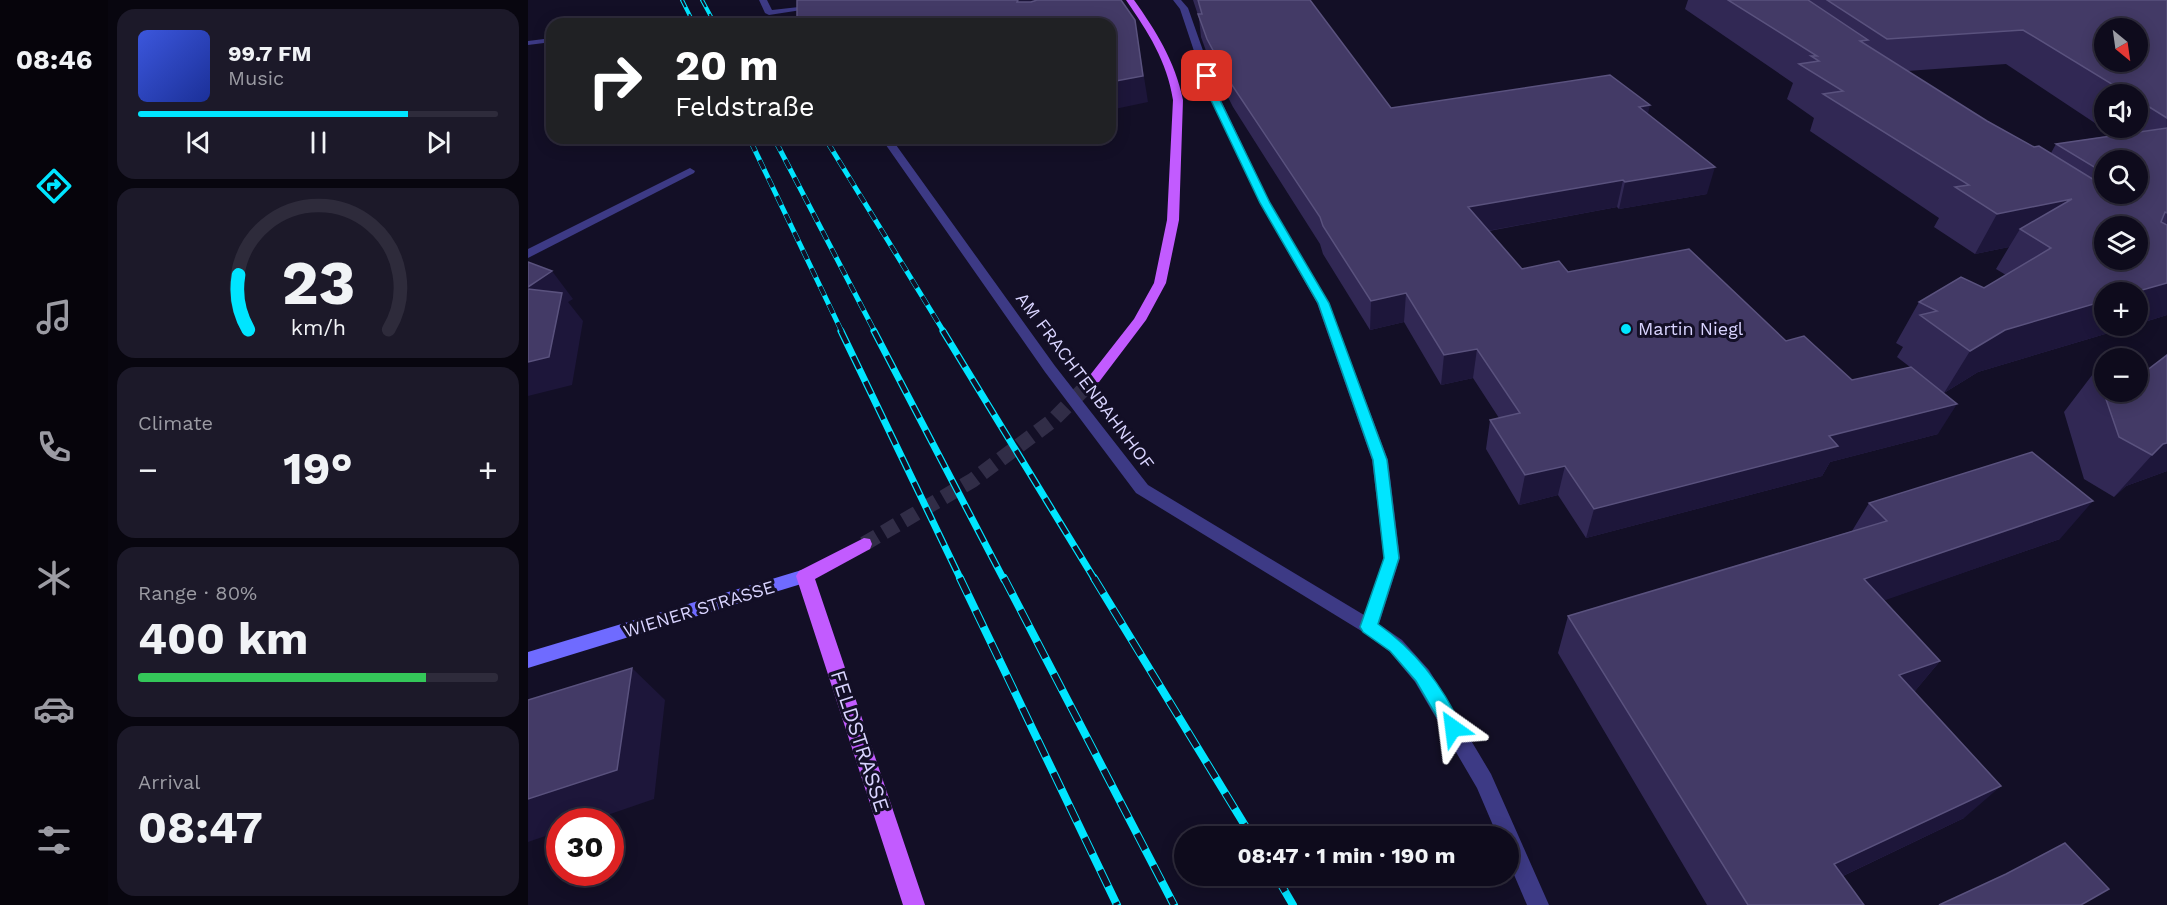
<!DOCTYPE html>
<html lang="en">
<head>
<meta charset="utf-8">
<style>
	:root { --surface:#0e0b1c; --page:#1c1929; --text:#f1f3f6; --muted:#9b9ba3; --line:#2e2b3b; --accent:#00e5ff }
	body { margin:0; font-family:"Work Sans",sans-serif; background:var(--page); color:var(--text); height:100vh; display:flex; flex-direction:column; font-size:22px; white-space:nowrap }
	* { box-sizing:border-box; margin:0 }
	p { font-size:20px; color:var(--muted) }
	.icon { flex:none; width:33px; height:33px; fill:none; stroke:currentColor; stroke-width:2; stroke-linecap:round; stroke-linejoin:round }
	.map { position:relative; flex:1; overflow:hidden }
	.drawer { display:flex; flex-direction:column; gap:9px; padding:9px; background:#08060f; width:420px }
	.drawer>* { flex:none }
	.banner { position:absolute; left:18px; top:18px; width:570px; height:126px; border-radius:18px; box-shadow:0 3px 15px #0003,0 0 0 2px var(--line); background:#202124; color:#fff; overflow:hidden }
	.needle { width:39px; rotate:151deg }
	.buttons { position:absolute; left:1566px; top:18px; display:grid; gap:12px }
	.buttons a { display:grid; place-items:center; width:54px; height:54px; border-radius:50%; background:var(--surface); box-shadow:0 3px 15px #0003,0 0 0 2px var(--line); font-size:30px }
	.speed { position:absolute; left:18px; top:808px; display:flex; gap:12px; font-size:30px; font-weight:700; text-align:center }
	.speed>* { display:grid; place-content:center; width:78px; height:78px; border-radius:50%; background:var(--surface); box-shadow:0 3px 15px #0003,0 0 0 2px var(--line); line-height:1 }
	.speed .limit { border:9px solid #d22; background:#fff; color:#111 }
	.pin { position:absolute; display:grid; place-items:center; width:51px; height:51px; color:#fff; margin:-26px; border-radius:12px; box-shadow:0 3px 9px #0006 }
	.me { position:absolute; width:66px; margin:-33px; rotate:329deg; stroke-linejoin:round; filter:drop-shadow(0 0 4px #0008) }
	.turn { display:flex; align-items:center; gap:21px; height:126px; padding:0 30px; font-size:27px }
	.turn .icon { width:78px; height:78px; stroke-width:2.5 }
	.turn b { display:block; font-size:42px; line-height:51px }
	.big { font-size:45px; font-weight:700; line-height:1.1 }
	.drawer .tile { flex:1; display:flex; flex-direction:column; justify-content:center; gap:9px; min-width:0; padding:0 21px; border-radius:18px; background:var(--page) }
	.drawer .dial { align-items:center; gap:0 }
	.dial svg { height:156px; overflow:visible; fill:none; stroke:var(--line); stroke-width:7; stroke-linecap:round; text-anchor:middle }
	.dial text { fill:var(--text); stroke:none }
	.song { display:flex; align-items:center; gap:18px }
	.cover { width:72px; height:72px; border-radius:9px; background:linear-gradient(135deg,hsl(230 70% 55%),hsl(230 70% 35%)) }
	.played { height:6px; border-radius:3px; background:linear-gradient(90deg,var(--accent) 75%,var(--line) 75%) }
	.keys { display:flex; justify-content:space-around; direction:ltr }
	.heat { display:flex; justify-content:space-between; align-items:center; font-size:33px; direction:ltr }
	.charge { height:9px; border-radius:4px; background:linear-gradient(90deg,#34c759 80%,var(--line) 0) }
	.trip { position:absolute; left:646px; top:826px; width:345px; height:60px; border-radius:30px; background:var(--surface); box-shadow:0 3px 15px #0003,0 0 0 2px var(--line); font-weight:700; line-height:60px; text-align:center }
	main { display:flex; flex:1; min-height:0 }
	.tabs { display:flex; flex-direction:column; width:108px; justify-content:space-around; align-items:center; background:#06040b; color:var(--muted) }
	.tabs .icon { width:42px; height:42px }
	.tabs .on { color:var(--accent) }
	.tabs b { font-size:27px; color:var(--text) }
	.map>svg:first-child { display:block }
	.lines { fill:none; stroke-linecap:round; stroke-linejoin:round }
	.primary-tunnel { stroke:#312d47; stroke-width:15; stroke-dasharray:15 8; stroke-linecap:butt }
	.street { fill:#3d3a85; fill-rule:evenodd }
	.secondary { fill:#6f6bff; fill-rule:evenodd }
	.primary { fill:#c25bff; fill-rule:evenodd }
	.rail-far3-casing { stroke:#00e5ff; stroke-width:4 }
	.rail-far2-casing { stroke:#00e5ff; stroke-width:5 }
	.rail-far1-casing { stroke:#00e5ff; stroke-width:7 }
	.rail-casing { stroke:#00e5ff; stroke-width:8 }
	.rail-far3 { stroke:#130f26; stroke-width:2; stroke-dasharray:8; stroke-linecap:butt }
	.rail-far2 { stroke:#130f26; stroke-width:4; stroke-dasharray:10; stroke-linecap:butt }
	.rail-far1 { stroke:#130f26; stroke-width:4.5; stroke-dasharray:14; stroke-linecap:butt }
	.rail { stroke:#130f26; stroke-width:6; stroke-dasharray:18; stroke-linecap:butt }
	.wall { fill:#312854; fill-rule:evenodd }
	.shaded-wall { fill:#1d163a }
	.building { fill:#433a66; stroke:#5a527e; stroke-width:1.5; fill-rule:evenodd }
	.route { fill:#00e5ff; stroke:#0095a6; stroke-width:1.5 }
	.poi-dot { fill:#00e5ff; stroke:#130f26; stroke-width:2 }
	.labels { text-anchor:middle; stroke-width:6; stroke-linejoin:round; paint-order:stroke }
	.poi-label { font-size:18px; fill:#d9d4ff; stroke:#130f26; text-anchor:start }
	.street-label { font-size:18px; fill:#d9d4ff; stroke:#130f26 }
	.near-street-label { font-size:21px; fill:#d9d4ff; stroke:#130f26 }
</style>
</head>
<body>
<main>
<nav class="tabs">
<b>08:46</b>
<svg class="icon on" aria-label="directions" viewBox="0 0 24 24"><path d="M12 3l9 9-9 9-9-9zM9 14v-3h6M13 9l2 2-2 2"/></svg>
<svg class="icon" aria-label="music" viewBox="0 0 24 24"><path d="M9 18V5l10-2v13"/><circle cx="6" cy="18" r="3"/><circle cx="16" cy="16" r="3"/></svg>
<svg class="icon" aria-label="phone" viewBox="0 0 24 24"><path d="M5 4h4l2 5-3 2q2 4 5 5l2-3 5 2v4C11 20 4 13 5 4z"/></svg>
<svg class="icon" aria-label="climate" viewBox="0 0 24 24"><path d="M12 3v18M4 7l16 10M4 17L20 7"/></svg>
<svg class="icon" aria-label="car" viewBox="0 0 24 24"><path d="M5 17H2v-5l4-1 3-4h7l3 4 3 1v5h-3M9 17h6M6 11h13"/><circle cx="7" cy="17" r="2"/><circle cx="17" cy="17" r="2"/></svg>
<svg class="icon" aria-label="filters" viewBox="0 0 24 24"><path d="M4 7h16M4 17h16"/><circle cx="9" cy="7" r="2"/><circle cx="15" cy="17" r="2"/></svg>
</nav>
<section class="drawer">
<div class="tile">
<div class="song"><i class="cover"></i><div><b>99.7 FM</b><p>Music</p></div></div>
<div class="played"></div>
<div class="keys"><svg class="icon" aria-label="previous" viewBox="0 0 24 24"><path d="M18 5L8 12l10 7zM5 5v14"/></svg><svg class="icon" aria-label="pause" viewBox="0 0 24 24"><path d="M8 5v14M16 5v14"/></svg><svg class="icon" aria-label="next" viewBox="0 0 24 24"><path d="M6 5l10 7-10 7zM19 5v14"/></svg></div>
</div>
<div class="tile dial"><svg viewBox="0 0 100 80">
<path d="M14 69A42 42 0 1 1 86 69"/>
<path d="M14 69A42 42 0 0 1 9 41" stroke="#00e5ff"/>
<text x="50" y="56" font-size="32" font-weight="700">23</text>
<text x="50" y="72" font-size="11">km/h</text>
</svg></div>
<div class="tile"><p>Climate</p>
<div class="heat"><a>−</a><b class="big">19°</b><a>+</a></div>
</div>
<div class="tile"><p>Range · 80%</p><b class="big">400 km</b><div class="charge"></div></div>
<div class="tile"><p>Arrival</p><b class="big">08:47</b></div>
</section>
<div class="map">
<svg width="1639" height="905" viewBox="0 0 1639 905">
	<rect width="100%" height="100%" fill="#130f26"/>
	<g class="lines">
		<polyline class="primary-tunnel" points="336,544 445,480 524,421 566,379"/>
		<g class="street">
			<polygon points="231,0 239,0 244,10 289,5 293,7 241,15 237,13"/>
			<polygon points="645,0 653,0 660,8 691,96 742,203 801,303 860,460 872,558 851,624 874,640 901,670 963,774 1021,905 999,905 981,863 981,837 970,837 949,788 887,682 862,652 835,632 608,493 517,372 353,138 363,138 527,366 620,485 836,615 856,558 844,460 789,303 732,203 681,96 652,9"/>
			<polygon points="24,38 24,42 0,45 0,41"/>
			<polygon points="162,168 167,171 166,173 0,258 0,249"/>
		</g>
		<polygon class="secondary" points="277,569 283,571 286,576 283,581 0,668 0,652"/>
		<g class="primary">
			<path d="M 598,0 L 606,0 C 628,31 647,61 655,100 L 651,220 L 638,283 L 618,320 L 571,382 L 566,383 L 559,379 L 606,319 L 626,283 L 639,220 L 645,100 C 639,61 620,32 598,0 Z"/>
			<polygon points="336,538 342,539 344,544 342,549 287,579 397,905 375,905 268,576 271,571"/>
		</g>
		<defs>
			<g id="rail-far3">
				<polyline points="154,0 166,24"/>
				<polyline points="174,0 187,24"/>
				<polyline points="221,138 224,144"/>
				<polyline points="246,138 249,144"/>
			</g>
			<g id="rail-far2">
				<polyline points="223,142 314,332"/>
				<polyline points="248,142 347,332"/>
				<polyline points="300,143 416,332"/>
			</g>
			<g id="rail-far1">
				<polyline points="313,331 433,580"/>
				<polyline points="346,331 476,580"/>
				<polyline points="415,331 567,580"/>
			</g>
			<g id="rail">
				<polyline points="432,578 589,905"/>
				<polyline points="476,578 646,905"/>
				<polyline points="566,578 724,837"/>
				<polyline points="748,876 765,905"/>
			</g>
		</defs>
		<use href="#rail-far3" class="rail-far3-casing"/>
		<use href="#rail-far2" class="rail-far2-casing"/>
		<use href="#rail-far1" class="rail-far1-casing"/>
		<use href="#rail" class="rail-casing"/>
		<use href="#rail-far3" class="rail-far3"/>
		<use href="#rail-far2" class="rail-far2"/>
		<use href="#rail-far1" class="rail-far1"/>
		<use href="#rail" class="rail"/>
	</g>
	<g class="wall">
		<path d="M 665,0 L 782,0 L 863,108 L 1120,114 L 1179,194 L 1091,209 L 1089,207 L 961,231 L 994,269 L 1040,272 L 1258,341 L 1324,380 L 1382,367 L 1369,357 L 1375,347 L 1368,343 L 1391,302 L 1456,288 L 1478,275 L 1468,269 L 1481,247 L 1447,254 L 1406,227 L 1411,218 L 1282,131 L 1286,118 L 1259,99 L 1265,83 L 1157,9 L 1160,0 L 1639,0 L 1639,315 L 1610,324 L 1610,292 L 1576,326 L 1604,326 L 1450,372 L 1416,393 L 1390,373 L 1410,434 L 1302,462 L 1294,476 L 1058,538 L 1030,495 L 991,505 L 958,449 L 962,420 L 971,418 L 945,378 L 913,385 L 876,322 L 842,330 L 795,254 L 792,244 L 705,107 L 682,62 L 673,37 L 671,18 ZM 1478,64 L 1585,135 L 1528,144 L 1523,153 L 1506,147 L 1459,121 L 1379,71 ZM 1576,94 L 1610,94 L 1610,128 L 1576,128 ZM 1576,160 L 1610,194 L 1576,194 Z"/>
		<polygon points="1568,370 1610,392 1639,471 1598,486 1586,497 1556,479 1536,412"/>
		<polygon points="1341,503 1532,539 1356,600 1412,661 1386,692 1436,818 1315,876 1336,905 1179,905 1030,653 1040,616 1324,531"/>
	</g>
	<g class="shaded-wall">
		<polygon points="490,0 546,0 496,22 489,2"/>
		<polygon points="607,20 620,102 582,110 582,82"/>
		<polygon points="1122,105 1116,131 1111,107"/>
		<polygon points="1187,167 1179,194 1091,209 1097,182"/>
		<polygon points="1095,180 1089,207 937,235 940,207"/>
		<polygon points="1544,199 1492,229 1481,247 1447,254 1469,214"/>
		<polygon points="24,271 45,299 40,302 55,321 44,385 0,396 0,287"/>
		<polygon points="1639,283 1639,315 1610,324 1610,292 1607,292"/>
		<polygon points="878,293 876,322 842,330 843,301"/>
		<polygon points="1576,301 1576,326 1604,326 1450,372 1416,393 1442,351 1477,330"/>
		<polygon points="949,349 945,378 913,385 916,355"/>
		<polygon points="1429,404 1410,434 1302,462 1294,476 1058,538 1066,509 1301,436"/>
		<polygon points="1639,443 1639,471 1598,486 1586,497 1624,455 1635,444"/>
		<polygon points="1037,466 1030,495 991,505 997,475"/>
		<polygon points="1565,501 1532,539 1312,616 1336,579"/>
		<polygon points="1412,661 1382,697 1371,675"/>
		<polygon points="104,668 137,700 126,799 59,822 32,822 32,831 0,842 0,799"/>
		<polygon points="1473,786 1436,818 1277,894 1306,864"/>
	</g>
	<g class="building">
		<polygon points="269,0 490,0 489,2 503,2 509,0 593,0 607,20 615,76 582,82 582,24 269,24"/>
		<polygon points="670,0 782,0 863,108 1082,75 1122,105 1111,107 1187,167 1097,182 1095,180 940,207 994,269 1031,261 1040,272 1161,249 1258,341 1276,336 1324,380 1383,367 1429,404 1301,436 1310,446 1066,509 1037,466 997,475 962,420 992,413 949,349 916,355 878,293 843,301 795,226 792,217 702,82 679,39 670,14 674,14"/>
		<path d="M 1200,0 L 1280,0 L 1340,40 L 1332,41 L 1459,121 L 1506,147 L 1511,146 L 1576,186 L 1576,194 L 1590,194 L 1603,202 L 1603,194 L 1610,194 L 1610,160 L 1576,160 L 1576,173 L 1528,144 L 1639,128 L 1639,213 L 1637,212 L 1633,222 L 1639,225 L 1639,283 L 1607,292 L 1576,292 L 1576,301 L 1477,330 L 1442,351 L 1392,315 L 1409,311 L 1391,302 L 1433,277 L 1456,288 L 1523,248 L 1492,229 L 1544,199 L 1469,214 L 1427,187 L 1441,185 L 1295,94 L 1315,91 L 1271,64 L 1291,61 L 1283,56 L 1289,56 ZM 1576,226 L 1610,226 L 1610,260 L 1576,260 Z"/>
		<path d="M 1299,0 L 1639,0 L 1639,118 L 1610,100 L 1610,94 L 1600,94 L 1495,30 L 1359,39 ZM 1576,28 L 1610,28 L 1610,62 L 1576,62 Z"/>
		<polygon points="0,262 24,271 0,287"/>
		<polygon points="0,289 34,293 21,357 0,362"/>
		<polygon points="1639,355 1639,443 1635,444 1624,455 1591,437 1568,370 1576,374 1576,392 1610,392 1610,377"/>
		<polygon points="1504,452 1565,501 1336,579 1412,661 1371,675 1473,786 1306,864 1336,905 1220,905 1040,616 1359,521 1341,503"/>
		<polygon points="104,668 89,770 0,799 0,700"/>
		<polygon points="1537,843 1581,889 1553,905 1411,905 1478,874"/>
	</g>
	<path class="route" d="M 679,74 L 683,76 L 690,96 L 742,203 L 801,303 L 859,460 L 871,558 L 850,624 C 887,650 915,686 934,728 L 931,734 L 925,736 L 919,734 L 888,681 L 862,651 L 835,632 L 832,627 L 856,558 L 845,460 L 790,303 L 732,203 L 681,96 L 675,76 Z"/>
	<circle class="poi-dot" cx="1098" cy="329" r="6"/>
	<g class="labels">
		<g class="poi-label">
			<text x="1110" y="335">Martin Niegl</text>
		</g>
		<g class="street-label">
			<text transform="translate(557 381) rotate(53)" y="6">AM FRACHTENBAHNHOF</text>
			<text transform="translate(171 609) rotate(-17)" y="6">WIENER STRASSE</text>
		</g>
		<g class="near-street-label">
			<text transform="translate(332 741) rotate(72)" y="7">FELDSTRASSE</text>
		</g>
	</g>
</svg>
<div class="buttons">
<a><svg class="needle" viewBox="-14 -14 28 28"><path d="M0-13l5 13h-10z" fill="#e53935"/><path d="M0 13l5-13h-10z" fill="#9b9ba3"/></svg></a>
<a><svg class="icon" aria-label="sound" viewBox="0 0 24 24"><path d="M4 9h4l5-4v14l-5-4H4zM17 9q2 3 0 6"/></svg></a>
<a><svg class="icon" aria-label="search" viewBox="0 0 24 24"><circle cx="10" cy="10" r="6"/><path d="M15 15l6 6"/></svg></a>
<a><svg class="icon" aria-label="layers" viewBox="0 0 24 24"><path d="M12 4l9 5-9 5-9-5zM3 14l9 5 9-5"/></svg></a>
<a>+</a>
<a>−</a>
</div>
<div class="speed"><div class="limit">30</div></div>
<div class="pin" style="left:679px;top:76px;background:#d93025"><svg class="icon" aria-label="arrive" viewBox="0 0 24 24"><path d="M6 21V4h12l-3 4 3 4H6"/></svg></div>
<svg class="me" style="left:925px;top:728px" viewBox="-20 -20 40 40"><path d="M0-17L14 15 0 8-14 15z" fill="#00e5ff" stroke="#fff" stroke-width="4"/></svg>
<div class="trip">08:47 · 1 min · 190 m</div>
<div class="banner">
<div class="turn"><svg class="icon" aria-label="right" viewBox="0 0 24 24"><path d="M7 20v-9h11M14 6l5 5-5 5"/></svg><div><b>20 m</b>Feldstraße</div></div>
</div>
</div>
</main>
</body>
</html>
